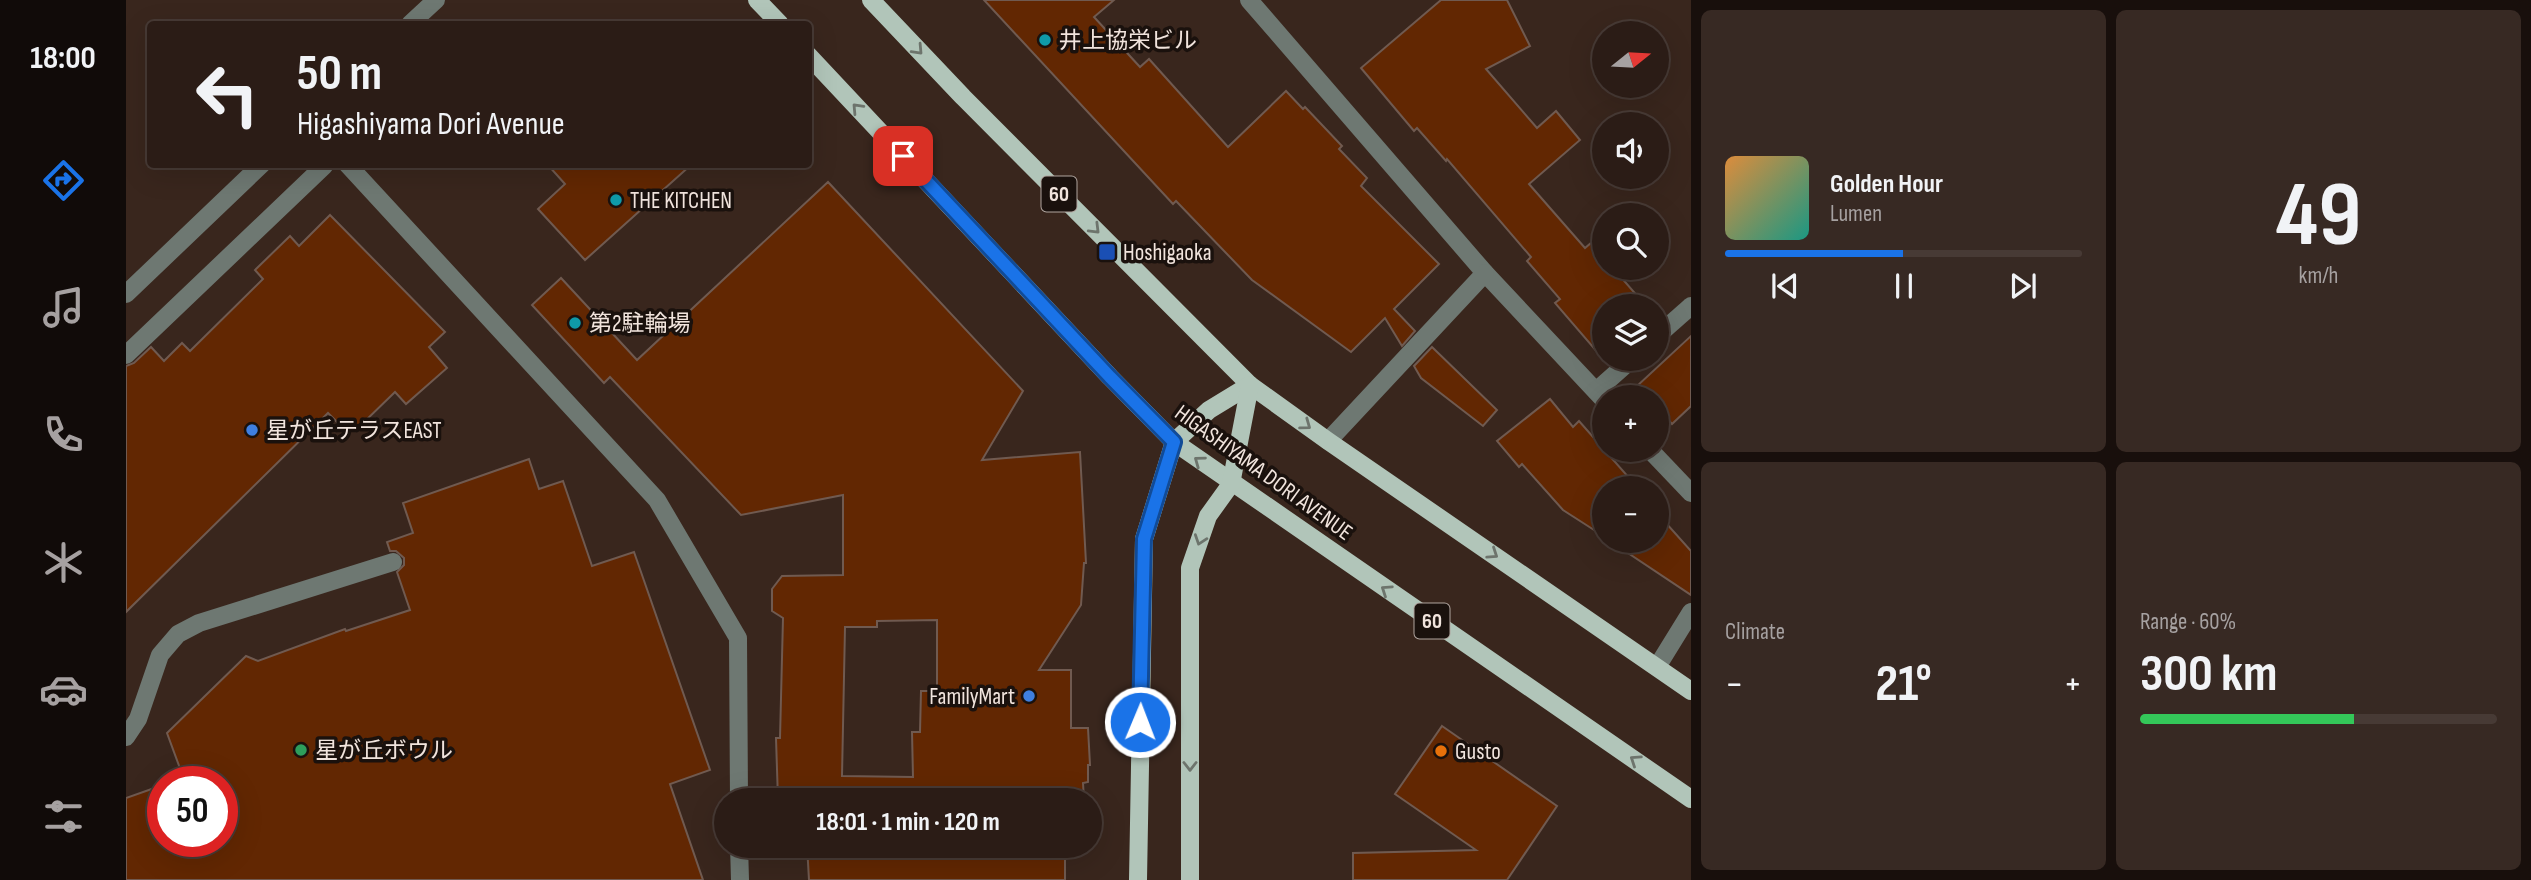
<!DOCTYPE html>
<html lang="en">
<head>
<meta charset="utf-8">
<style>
	:root { --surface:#2b1c16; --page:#372923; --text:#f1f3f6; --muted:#a6a1a1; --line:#473a35; --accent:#1a73e8 }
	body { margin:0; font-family:"Sofia Sans Condensed","Noto Sans JP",sans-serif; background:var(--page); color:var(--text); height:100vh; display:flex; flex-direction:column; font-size:26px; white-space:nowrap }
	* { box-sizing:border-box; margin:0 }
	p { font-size:23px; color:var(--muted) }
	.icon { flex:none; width:38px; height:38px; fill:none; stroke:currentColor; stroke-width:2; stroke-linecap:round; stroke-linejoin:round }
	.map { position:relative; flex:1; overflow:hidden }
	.side { display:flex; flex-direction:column; gap:10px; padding:10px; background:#180f0c; width:840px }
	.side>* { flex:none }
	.hud { position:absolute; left:21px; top:21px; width:665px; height:147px; border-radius:7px; box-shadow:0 7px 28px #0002,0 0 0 2px var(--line); background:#2b1c16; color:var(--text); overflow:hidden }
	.needle { width:46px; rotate:72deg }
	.fabs { position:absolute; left:1466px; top:21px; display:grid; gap:14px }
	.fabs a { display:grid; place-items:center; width:77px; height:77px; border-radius:50%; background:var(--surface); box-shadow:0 7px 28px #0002,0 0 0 2px var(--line); font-size:35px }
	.speed { position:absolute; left:21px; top:766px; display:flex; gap:14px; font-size:35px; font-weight:700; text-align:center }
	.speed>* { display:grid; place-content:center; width:91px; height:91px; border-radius:50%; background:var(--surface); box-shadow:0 7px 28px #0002,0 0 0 2px var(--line); line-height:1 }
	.speed .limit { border:10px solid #d22; background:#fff; color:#111 }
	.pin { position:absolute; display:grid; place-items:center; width:60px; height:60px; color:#fff; margin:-30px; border-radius:14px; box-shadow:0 4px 10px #0006 }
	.me { position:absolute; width:77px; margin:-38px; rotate:1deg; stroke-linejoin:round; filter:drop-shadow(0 0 5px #0008) }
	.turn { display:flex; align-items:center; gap:24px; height:147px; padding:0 35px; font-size:32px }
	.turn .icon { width:91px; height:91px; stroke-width:2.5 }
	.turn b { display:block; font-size:49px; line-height:60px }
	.big { font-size:52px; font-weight:700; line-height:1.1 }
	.side .card { flex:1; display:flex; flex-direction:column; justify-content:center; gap:10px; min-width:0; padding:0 24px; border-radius:10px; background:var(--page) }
	.side .dial { align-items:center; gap:0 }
	.dial b { font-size:91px; line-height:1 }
	.song { display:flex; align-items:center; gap:21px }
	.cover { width:84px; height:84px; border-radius:10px; background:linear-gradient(135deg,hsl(30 70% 55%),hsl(170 70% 35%)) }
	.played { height:7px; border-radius:4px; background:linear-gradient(90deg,var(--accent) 50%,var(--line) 50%) }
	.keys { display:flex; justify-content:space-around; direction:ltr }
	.heat { display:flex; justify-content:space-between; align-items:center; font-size:38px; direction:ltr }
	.charge { height:10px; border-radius:5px; background:linear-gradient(90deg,#34c759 60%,var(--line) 0) }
	.side .tiles { flex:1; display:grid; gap:10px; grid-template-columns:repeat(2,1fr) }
	.trip { position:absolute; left:588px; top:788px; width:388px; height:70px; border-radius:35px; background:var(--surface); box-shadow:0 7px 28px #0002,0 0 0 2px var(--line); font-weight:700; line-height:70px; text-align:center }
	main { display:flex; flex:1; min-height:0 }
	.dock { display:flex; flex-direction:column; width:126px; justify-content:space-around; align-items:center; background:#110b09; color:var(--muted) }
	.dock .icon { width:49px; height:49px }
	.dock .on { color:var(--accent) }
	.dock b { font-size:32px; color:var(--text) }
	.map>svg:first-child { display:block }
	.building { fill:#622702; stroke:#705a50; stroke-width:2; fill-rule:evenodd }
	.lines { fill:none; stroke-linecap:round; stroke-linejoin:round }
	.minor { stroke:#6e7872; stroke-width:18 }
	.major { stroke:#b1c5b9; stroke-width:18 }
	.oneway { stroke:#6d746c }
	.route-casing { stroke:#114b97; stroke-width:18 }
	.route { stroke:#1a73e8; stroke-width:12 }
	.culture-dot { fill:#0f9aa8; stroke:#1a110d; stroke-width:2.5 }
	.transit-dot { fill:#1a4fb4; stroke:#1a110d; stroke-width:2.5 }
	.shop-dot { fill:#3f7fe0; stroke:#1a110d; stroke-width:2.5 }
	.leisure-dot { fill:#2e9e5b; stroke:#1a110d; stroke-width:2.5 }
	.food-dot { fill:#e8710a; stroke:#1a110d; stroke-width:2.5 }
	.labels { text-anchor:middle; stroke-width:7; stroke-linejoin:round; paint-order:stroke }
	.shield { fill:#1a110d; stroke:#b0a59f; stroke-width:2 }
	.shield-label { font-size:21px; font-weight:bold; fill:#f1e4dd }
	.poi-label { font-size:23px; fill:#f1e4dd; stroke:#1a110d; text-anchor:start }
	.street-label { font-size:23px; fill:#f1e4dd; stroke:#1a110d }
</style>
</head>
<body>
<main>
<nav class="dock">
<b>18:00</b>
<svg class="icon on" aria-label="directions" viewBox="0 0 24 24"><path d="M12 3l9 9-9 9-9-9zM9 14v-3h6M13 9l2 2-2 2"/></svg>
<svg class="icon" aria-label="music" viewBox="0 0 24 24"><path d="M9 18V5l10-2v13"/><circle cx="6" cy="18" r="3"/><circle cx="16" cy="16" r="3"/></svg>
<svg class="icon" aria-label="phone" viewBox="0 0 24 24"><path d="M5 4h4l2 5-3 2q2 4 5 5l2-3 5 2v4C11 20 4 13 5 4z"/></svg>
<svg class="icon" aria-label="climate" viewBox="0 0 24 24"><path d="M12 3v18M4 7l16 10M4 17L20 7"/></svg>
<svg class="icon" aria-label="car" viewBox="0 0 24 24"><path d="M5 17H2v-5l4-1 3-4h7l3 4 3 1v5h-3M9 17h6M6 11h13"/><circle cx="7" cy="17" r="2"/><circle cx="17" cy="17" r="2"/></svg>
<svg class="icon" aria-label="filters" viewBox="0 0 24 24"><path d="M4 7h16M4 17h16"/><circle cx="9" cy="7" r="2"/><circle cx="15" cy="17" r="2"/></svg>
</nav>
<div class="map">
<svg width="1565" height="880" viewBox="0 0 1565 880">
	<rect width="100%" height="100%" fill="#39261d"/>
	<g class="building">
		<polygon points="858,0 988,0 968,17 1014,67 1023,59 1102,147 1160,91 1177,109 1179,107 1216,146 1213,149 1241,178 1235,186 1313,264 1268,309 1289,331 1276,346 1259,318 1225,352 1126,280 1050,201 1047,204"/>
		<polygon points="1315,0 1381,0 1404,46 1360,69 1411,128 1430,111 1454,140 1403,184 1459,248 1479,231 1479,268 1487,268 1520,306 1479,306 1479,361 1429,303 1434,299 1401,261 1405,257 1321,159 1320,161 1291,128 1288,131 1235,68"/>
		<polygon points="421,164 566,164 459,260 412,209 439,184"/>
		<path d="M 702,182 L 897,391 L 856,460 L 954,452 L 960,563 L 958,563 L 955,605 L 913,670 L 945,670 L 945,728 L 962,728 L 964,765 L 962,765 L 962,782 L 957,783 L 958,800 L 652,800 L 650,738 L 654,738 L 657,618 L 646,611 L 646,589 L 656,576 L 717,575 L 717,495 L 615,515 L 484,377 L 478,383 L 406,305 L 435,278 L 511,360 ZM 811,620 L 811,691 L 795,691 L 794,732 L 786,732 L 787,777 L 716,776 L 719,627 L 751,627 L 751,621 Z"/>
		<polygon points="204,215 319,332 303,347 321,368 280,404 269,392 233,427 229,424 221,432 202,413 0,612 0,366 8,363 25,347 38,361 56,343 64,351 137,279 129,270 164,236 173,246"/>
		<polygon points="1565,336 1565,406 1546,424 1531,407 1531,397 1522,397 1511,386"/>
		<polygon points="1306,347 1371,410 1357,426 1295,378 1288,366"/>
		<polygon points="1424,399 1447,427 1453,421 1512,488 1479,488 1479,537 1437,510 1396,464 1393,467 1371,441"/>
		<polygon points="403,459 413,489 437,481 466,566 508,552 584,770 544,784 577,880 0,880 0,798 37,785 37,842 96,842 96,782 59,782 41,733 120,656 132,661 219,629 220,631 284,610 271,572 278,565 278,558 270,551 264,551 261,542 287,533 277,503"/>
		<polygon points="1531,513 1565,551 1565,595 1484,541 1531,541"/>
		<polygon points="1316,726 1431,806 1381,880 1227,880 1227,853 1350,850 1269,794"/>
		<polygon points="681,845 939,845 939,880 683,880"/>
	</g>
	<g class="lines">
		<g class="minor">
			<polyline points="1123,0 1359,273 1479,401"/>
			<polyline points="284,24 310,0"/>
			<polyline points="221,164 531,500 612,638 613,800"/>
			<polyline points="0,294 136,164"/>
			<polyline points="1531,336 1565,306"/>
			<polyline points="0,355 198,166"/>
			<polyline points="1470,391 1506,359"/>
			<polyline points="1202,441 1359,273"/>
			<polyline points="1524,450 1565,493"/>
			<polyline points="1531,667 1565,612"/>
			<polyline points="0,737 12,719 34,655 52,634 73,623 267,562"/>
			<polyline points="613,845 614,880"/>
		</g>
		<g class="major">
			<polyline points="631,0 654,24"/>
			<polyline points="745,0 837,97 1124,385 1202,441 1565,691"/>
			<polyline points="682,55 984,377 1048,442 1565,799"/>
			<polyline points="1012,880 1018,539 1048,442 1083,410 1124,385"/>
			<polyline points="1064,880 1064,568 1082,516 1105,484 1124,385"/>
		</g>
	</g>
	<defs><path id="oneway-chevron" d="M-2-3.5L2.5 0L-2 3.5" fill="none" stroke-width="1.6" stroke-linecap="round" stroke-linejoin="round" transform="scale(1.75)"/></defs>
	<g class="oneway">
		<use href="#oneway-chevron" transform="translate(792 50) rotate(47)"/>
		<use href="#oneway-chevron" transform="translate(731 108) rotate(-133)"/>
		<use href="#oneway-chevron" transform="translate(969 229) rotate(45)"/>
		<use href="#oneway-chevron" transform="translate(1180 425) rotate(36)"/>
		<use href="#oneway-chevron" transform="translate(1073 461) rotate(-144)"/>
		<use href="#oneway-chevron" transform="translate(1074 540) rotate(109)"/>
		<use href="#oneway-chevron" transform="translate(1367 554) rotate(34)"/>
		<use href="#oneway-chevron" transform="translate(1260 590) rotate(-146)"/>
		<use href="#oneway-chevron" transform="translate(1509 760) rotate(-146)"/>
		<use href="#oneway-chevron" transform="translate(1064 766) rotate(90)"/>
	</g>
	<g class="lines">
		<defs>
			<polyline id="route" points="777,156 984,377 1048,442 1018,539 1014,722"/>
		</defs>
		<use href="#route" class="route-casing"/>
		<use href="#route" class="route"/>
	</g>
	<g class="culture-dot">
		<circle cx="919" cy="40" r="7"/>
		<circle cx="490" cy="200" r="7"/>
		<circle cx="449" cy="323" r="7"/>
	</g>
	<rect class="transit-dot" x="972" y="243" width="18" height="18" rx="3.5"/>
	<g class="shop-dot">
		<circle cx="126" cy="430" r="7"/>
		<circle cx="903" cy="696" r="7"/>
	</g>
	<circle class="leisure-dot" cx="175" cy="750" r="7"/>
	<circle class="food-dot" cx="1315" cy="751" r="7"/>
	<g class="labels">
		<g class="shield">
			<rect x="915.5" y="176.5" width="35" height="35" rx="5"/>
			<rect x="1288.5" y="603.5" width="35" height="35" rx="5"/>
		</g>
		<g class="shield-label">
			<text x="933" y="201">60</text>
			<text x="1306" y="628">60</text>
		</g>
		<g class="poi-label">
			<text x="933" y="48">井上協栄ビル</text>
			<text x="504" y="208">THE KITCHEN</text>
			<text x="997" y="260">Hoshigaoka</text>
			<text x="463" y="331">第2駐輪場</text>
			<text x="140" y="438">星が丘テラスEAST</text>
			<text x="889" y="704" text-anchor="end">FamilyMart</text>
			<text x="189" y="758">星が丘ボウル</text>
			<text x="1329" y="759">Gusto</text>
		</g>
		<g class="street-label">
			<text transform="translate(1138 472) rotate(36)" y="8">HIGASHIYAMA DORI AVENUE</text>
		</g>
	</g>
</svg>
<div class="fabs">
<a><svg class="needle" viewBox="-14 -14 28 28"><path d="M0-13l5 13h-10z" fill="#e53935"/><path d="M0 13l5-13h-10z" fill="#a6a1a1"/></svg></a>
<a><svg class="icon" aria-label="sound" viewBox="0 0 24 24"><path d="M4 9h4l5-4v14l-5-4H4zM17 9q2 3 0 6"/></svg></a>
<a><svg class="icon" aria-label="search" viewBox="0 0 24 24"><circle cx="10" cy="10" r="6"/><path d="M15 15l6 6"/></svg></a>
<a><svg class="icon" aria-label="layers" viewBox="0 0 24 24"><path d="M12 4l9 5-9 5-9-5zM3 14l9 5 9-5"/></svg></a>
<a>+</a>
<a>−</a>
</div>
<div class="speed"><div class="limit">50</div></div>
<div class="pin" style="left:777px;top:156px;background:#d93025"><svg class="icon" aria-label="arrive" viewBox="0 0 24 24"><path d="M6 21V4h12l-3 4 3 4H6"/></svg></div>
<svg class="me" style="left:1014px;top:722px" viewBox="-20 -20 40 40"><circle r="17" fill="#1a73e8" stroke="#fff" stroke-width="3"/><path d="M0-11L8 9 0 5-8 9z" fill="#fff"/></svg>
<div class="trip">18:01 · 1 min · 120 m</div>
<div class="hud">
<div class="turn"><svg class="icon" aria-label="left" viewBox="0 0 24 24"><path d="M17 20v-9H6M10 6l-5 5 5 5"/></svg><div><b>50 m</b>Higashiyama Dori Avenue</div></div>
</div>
</div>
<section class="side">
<div class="tiles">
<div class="card">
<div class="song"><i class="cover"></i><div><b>Golden Hour</b><p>Lumen</p></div></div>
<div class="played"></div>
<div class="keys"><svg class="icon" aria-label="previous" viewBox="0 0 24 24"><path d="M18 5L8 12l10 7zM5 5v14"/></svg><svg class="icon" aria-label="pause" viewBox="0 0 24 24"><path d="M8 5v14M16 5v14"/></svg><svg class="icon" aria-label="next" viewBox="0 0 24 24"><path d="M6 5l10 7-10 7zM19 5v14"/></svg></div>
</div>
<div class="card dial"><b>49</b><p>km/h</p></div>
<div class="card"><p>Climate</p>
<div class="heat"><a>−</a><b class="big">21°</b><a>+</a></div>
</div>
<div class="card"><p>Range · 60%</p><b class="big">300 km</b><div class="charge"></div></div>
</div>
</section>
</main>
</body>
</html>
